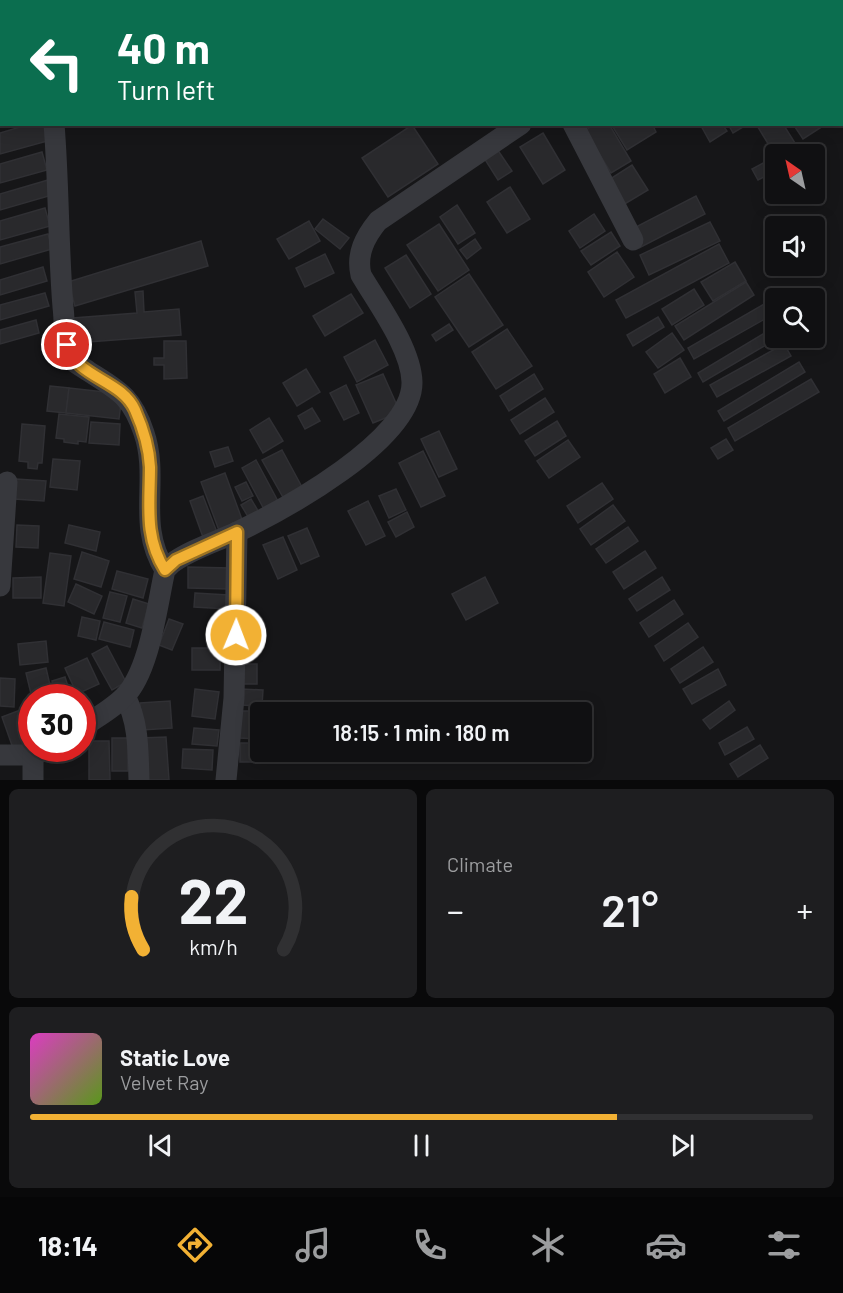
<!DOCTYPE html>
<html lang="en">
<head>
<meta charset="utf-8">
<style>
	:root { --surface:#101012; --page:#1e1e20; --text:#f1f3f6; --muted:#9c9d9f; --line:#303032; --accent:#f2b134 }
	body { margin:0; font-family:Barlow,sans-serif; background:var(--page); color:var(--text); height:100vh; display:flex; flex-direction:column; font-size:22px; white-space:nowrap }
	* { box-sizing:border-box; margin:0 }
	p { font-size:20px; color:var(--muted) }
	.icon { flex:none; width:33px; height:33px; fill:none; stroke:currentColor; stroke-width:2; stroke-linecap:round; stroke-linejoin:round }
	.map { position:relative; height:780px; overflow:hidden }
	.details { display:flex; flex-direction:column; gap:9px; padding:9px; background:#09090a; flex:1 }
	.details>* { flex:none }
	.guide { position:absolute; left:0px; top:0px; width:843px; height:126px; box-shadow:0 3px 15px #0003,0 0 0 2px var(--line); background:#0b6e4f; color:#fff; overflow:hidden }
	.needle { width:39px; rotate:326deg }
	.fabs { position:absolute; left:765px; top:144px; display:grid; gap:12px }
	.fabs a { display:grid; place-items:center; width:60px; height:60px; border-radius:6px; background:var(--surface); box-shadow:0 3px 15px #0003,0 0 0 2px var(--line); font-size:30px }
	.speed { position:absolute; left:18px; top:684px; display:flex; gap:12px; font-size:30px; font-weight:700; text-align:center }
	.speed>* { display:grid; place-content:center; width:78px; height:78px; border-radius:50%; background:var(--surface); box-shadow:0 3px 15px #0003,0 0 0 2px var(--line); line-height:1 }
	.speed .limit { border:9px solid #d22; background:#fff; color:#111 }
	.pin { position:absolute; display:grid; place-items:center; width:51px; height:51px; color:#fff; margin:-26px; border:3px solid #fff; border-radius:50%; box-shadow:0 2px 6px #0007 }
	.me { position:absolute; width:66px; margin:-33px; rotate:1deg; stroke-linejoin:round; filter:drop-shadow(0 0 4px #0008) }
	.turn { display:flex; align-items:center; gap:21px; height:126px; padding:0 18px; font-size:27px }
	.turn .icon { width:78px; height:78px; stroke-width:2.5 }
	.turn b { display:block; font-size:42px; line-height:51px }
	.big { font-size:45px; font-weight:600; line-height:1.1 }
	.details .tile { flex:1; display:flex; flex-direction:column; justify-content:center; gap:9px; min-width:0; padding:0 21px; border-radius:9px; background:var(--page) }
	.details .dial { align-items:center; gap:0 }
	.dial svg { height:156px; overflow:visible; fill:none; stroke:var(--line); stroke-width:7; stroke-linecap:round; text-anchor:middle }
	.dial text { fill:var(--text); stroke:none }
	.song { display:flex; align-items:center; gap:18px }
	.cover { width:72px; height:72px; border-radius:9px; background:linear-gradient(135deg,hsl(310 70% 55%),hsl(90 70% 35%)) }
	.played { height:6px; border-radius:3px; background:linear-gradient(90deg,var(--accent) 75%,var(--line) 75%) }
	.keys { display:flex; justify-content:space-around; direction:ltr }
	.heat { display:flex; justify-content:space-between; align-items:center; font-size:33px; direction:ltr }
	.details .tiles { flex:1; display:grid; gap:9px; grid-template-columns:1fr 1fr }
	.tile:last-child { grid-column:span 2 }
	.trip { position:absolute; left:250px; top:702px; width:342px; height:60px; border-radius:6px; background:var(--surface); box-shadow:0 3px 15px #0003,0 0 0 2px var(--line); font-weight:600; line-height:60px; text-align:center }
	.tab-bar { display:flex; height:96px; justify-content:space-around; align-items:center; background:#060607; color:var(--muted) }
	.tab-bar .icon { width:42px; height:42px }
	.tab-bar .active { color:var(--accent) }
	.tab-bar b { font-size:27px; color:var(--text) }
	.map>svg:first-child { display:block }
	.building { fill:#29292c; stroke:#303034; stroke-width:1.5 }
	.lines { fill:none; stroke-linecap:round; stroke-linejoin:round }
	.minor { stroke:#37383d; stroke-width:21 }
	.route-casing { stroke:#9d7322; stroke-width:15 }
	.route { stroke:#f2b134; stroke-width:10 }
</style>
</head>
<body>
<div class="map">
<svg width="843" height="780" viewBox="0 0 843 780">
	<rect width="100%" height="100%" fill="#161618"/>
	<g class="building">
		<polygon points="30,124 46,124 51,140 0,154 0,133"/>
		<polygon points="594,124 609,124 631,161 611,173 585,131"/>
		<polygon points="611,124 652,124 656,132 627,150"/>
		<polygon points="700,124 722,124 727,131 710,142"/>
		<polygon points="728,124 748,124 733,133"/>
		<polygon points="756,124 783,124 795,143 775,155"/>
		<polygon points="793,124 823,124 823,126 803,139"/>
		<polygon points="412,125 438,164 388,197 362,158"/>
		<polygon points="543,133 565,170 543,184 520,147"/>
		<polygon points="497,149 512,171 498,180 484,158"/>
		<polygon points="42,152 47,170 0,183 0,164"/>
		<polygon points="769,160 775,171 758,180 752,169"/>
		<polygon points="632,165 648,190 623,205 607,181"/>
		<polygon points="48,180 52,195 0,210 0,194"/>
		<polygon points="510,187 530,219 507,233 487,202"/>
		<polygon points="696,196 705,214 639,248 630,230"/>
		<polygon points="457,205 475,233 458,244 440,217"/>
		<polygon points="45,208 50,226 0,240 0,221"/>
		<polygon points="594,214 605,231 580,248 569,231"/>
		<polygon points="323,219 349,238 340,249 315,229"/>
		<polygon points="309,221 320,241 289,259 277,239"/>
		<polygon points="710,222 720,241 649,275 640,255"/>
		<polygon points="439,224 469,270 438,291 407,245"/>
		<polygon points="611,232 620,246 591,265 581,251"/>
		<polygon points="48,234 52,249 0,264 0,247"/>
		<polygon points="475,239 481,248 467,259 460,250"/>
		<polygon points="201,241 208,266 75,306 68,282"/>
		<polygon points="719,244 729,263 626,318 616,300"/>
		<polygon points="617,252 634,277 604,297 588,272"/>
		<polygon points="325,254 334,273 305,287 296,268"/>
		<polygon points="406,255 431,294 410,308 385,268"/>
		<polygon points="735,262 746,281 713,301 701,282"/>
		<polygon points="43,267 47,281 0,295 0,280"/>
		<polygon points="469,274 503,325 469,347 435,297"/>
		<polygon points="746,282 754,295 684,340 675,326"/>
		<polygon points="694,289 704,305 672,325 662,309"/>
		<polygon points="143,291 144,312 179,309 181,335 75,343 73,318 137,313 135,292"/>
		<polygon points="45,293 49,306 0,320 0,305"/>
		<polygon points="351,294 363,313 325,336 313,316"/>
		<polygon points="766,303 772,315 694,359 688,348"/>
		<polygon points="658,317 664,327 633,346 627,335"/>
		<polygon points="36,320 39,333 0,344 0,330"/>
		<polygon points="449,324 453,330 436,341 432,335"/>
		<polygon points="773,328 776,338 778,338 703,382 698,373"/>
		<polygon points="507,329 532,366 496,389 472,352"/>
		<polygon points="672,333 684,350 658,368 646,352"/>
		<polygon points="375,340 388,365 357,382 344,357"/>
		<polygon points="164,341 186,341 187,378 164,379 164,365 154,365 154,358 164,358"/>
		<polygon points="784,344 791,356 717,397 710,385"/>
		<polygon points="680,358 691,377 665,393 654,374"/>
		<polygon points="799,362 805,372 724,421 718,411"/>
		<polygon points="306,369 320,392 297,406 283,383"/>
		<polygon points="383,374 400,412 373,423 356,385"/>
		<polygon points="534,374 543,389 509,411 500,396"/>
		<polygon points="811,379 819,392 735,441 728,428"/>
		<polygon points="346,385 359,413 344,420 330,393"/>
		<polygon points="50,386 69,388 66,413 47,411"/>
		<polygon points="69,388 122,394 119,419 66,413"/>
		<polygon points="545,398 554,412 520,434 511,420"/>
		<polygon points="312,408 320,421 305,429 298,416"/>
		<polygon points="59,414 89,417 86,442 78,441 78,444 64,442 64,439 56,438"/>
		<polygon points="269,418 283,441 263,453 250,430"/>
		<polygon points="557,421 566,436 535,456 525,441"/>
		<polygon points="91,422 120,424 119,445 89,443"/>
		<polygon points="22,424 45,426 42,463 38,463 37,469 28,468 28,462 19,461"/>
		<polygon points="439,431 457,469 439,477 421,439"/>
		<polygon points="726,439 733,450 718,459 711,448"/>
		<polygon points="568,440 580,457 549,478 537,461"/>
		<polygon points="228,447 233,461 215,467 210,452"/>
		<polygon points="282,450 303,489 284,499 262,460"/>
		<polygon points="423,451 445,496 421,507 399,463"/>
		<polygon points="53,459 80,461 77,490 50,487"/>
		<polygon points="256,460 280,505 266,513 242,468"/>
		<polygon points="225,473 244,525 220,533 201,482"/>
		<polygon points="16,479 46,481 44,501 14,499"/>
		<polygon points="246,482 253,496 242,501 235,487"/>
		<polygon points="602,483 613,499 578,523 567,506"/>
		<polygon points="396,489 406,510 389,518 379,496"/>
		<polygon points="203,496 218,535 204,540 190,501"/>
		<polygon points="251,499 260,514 250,520 241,505"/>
		<polygon points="368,501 385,536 366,545 348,511"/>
		<polygon points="613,505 625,521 591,545 580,529"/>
		<polygon points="407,512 414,527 396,537 388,522"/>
		<polygon points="17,525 39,526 38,548 16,547"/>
		<polygon points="69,525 100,532 96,551 65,543"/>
		<polygon points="628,527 638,541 606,563 596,549"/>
		<polygon points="307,528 319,556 301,564 288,536"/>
		<polygon points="283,537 297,570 278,579 263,545"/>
		<polygon points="645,551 656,568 624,589 613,572"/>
		<polygon points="82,552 109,561 101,587 74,579"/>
		<polygon points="50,553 71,556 64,606 43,603"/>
		<polygon points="188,567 230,568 229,589 188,588"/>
		<polygon points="117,571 148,579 143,598 112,589"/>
		<polygon points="41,577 41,598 13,598 13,578"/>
		<polygon points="485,577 498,603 466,620 452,594"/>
		<polygon points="662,577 670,590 637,611 629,599"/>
		<polygon points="76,584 102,596 94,614 68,602"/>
		<polygon points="110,592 127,596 120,622 103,618"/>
		<polygon points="195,593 228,595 227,609 194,607"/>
		<polygon points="133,599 149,604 142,628 126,623"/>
		<polygon points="674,600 683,614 649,637 640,623"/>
		<polygon points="82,617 100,621 96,640 78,636"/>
		<polygon points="169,619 183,624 172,650 159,645"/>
		<polygon points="104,622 134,630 130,647 99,639"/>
		<polygon points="688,623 698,637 664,661 655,646"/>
		<polygon points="46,641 48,662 20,665 18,644"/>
		<polygon points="107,646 126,682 112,690 92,654"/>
		<polygon points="703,647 713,662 680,683 671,669"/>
		<rect x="192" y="648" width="28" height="22"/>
		<polygon points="87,658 99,684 77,694 65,668"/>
		<polygon points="241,664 257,664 257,684 240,684"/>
		<polygon points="46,668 53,698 32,698 26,673"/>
		<polygon points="718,669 726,685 692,704 683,689"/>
		<polygon points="65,677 71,696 57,698 52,681"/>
		<polygon points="0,678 15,679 14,707 0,706"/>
		<polygon points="195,689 219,692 215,719 192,716"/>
		<polygon points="241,689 263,690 262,706 240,705"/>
		<polygon points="170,701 172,728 142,730 140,703"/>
		<polygon points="729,701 735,710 710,729 703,720"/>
		<polygon points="23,709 32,733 32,745 14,751 2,717"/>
		<polygon points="240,711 260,711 259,739 238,738"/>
		<polygon points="747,727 754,739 725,755 719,743"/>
		<polygon points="194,728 219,730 217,746 192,744"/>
		<polygon points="166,737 169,780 143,780 140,738"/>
		<rect x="112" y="738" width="16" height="33"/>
		<polygon points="89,741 109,741 110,780 89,780"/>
		<rect x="240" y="743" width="20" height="19"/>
		<polygon points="760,745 768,758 738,777 730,764"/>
		<polygon points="183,749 213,750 212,770 182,768"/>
	</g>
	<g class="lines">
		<g class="minor">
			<polyline points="696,2 698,0"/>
			<path d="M 54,124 C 59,185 58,246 63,307 C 65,322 63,343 70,357 C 73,363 83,367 88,371 C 118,390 132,396 144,433 C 160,480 136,524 165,570"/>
			<polyline points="573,124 633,240"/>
			<polyline points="0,586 7,482"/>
			<path d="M 125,696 C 139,723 138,750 139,780"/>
			<path d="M 82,727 C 96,718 112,709 124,697 C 150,671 157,605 165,570 L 171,564 C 189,550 216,542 237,532 C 283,510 413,440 412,382 C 411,348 378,304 361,275 C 356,254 365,237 378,221 L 521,124"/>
			<polyline points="0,755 33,755 50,748"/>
			<polyline points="33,780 33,755"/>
			<polyline points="226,780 234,698 237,532"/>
		</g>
	</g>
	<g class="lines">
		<defs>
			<path id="route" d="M 67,345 C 76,378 121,379 135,410 C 143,428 149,447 150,467 C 150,504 144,537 165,570 L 176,560 L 237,532 L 236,635"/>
		</defs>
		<use href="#route" class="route-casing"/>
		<use href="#route" class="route"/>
	</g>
</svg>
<div class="fabs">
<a><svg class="needle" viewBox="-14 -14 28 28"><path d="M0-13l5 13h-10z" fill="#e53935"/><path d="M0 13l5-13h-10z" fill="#9c9d9f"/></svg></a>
<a><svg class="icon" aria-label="sound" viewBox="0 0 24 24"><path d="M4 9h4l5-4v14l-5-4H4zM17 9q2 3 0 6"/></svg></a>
<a><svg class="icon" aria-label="search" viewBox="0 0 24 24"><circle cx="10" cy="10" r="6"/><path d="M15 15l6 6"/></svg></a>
</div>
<div class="speed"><div class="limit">30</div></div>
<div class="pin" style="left:67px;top:345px;background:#d93025"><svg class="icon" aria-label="arrive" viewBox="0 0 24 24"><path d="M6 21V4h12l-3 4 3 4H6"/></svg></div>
<svg class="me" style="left:236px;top:635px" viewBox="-20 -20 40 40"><circle r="17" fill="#f2b134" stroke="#fff" stroke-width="3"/><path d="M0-11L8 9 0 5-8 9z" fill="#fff"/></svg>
<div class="trip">18:15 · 1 min · 180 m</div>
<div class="guide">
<div class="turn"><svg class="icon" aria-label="left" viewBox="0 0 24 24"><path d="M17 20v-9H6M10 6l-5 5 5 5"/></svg><div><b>40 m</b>Turn left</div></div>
</div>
</div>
<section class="details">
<div class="tiles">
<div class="tile dial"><svg viewBox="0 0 100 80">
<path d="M14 69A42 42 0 1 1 86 69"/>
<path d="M14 69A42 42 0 0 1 8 42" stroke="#f2b134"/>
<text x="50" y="56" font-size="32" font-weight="700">22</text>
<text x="50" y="72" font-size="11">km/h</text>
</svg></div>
<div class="tile"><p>Climate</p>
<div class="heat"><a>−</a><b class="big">21°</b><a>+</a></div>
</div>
<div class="tile">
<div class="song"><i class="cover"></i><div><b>Static Love</b><p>Velvet Ray</p></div></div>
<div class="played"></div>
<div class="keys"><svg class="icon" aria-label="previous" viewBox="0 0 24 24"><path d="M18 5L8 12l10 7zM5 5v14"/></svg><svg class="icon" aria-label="pause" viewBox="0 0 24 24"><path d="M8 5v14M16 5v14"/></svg><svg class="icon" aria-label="next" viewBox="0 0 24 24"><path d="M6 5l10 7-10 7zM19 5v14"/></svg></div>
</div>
</div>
</section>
<nav class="tab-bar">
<b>18:14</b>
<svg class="icon active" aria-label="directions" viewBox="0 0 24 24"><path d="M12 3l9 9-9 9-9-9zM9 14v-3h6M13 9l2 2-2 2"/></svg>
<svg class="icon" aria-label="music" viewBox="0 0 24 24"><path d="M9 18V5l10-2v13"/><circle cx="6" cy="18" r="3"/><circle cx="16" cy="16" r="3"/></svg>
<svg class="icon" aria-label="phone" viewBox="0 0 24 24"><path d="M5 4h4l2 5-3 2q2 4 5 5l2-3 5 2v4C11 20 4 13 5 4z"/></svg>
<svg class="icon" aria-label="climate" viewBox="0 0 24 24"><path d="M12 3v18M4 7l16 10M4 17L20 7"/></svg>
<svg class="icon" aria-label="car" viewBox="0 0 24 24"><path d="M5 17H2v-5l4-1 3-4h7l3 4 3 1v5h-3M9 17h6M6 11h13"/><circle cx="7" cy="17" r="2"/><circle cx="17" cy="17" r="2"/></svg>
<svg class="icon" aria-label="filters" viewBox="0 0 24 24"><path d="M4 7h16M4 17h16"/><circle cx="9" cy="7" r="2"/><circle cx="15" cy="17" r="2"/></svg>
</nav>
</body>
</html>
